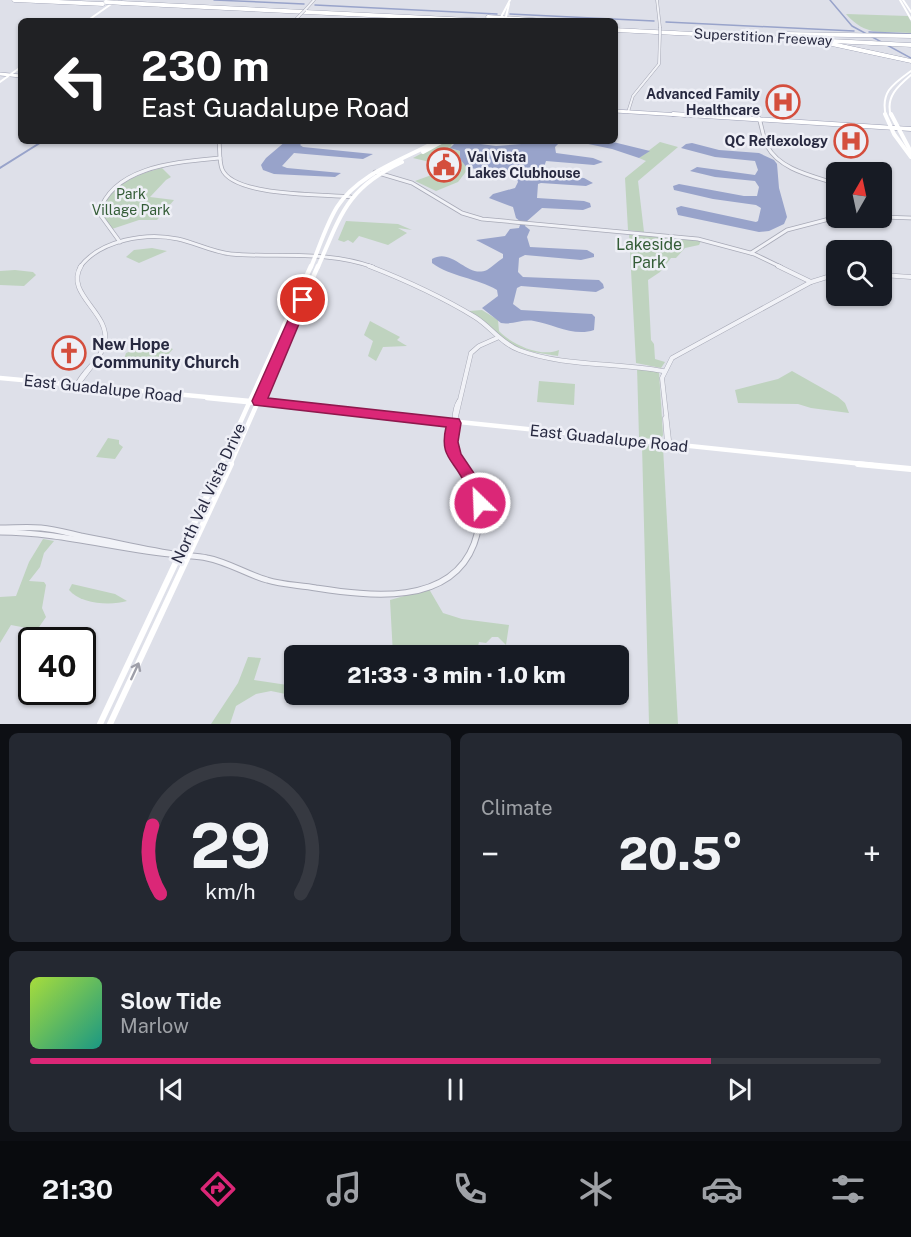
<!DOCTYPE html>
<html lang="en">
<head>
<meta charset="utf-8">
<style>
	:root { --surface:#171b24; --page:#242831; --text:#f1f3f6; --muted:#9ea1a6; --line:#363941; --accent:#db2777 }
	body { margin:0; font-family:"Public Sans",sans-serif; background:var(--page); color:var(--text); height:100vh; display:flex; flex-direction:column; font-size:22px; white-space:nowrap }
	* { box-sizing:border-box; margin:0 }
	p { font-size:20px; color:var(--muted) }
	.icon { flex:none; width:33px; height:33px; fill:none; stroke:currentColor; stroke-width:2; stroke-linecap:round; stroke-linejoin:round }
	.map { position:relative; height:724px; overflow:hidden }
	.drawer { display:flex; flex-direction:column; gap:9px; padding:9px; background:#0d0f14; flex:1 }
	.drawer>* { flex:none }
	.banner { position:absolute; left:18px; top:18px; width:600px; height:126px; border-radius:9px; box-shadow:0 2px 4px #0004; background:#202124; color:#fff; overflow:hidden }
	.needle { width:39px; rotate:9deg }
	.buttons { position:absolute; left:826px; top:162px; display:grid; gap:12px }
	.buttons a { display:grid; place-items:center; width:66px; height:66px; border-radius:9px; background:var(--surface); box-shadow:0 2px 4px #0004; font-size:30px }
	.speed { position:absolute; left:18px; top:627px; display:flex; gap:12px; font-size:30px; font-weight:700; text-align:center }
	.speed>* { display:grid; place-content:center; width:78px; height:78px; border-radius:50%; background:var(--surface); box-shadow:0 2px 4px #0004; line-height:1 }
	.speed .limit { border:3px solid #111; border-radius:9px; background:#fff; color:#111 }
	.pin { position:absolute; display:grid; place-items:center; width:51px; height:51px; color:#fff; margin:-26px; border:3px solid #fff; border-radius:50%; box-shadow:0 2px 6px #0007 }
	.me { position:absolute; width:66px; margin:-33px; rotate:336deg; stroke-linejoin:round; filter:drop-shadow(0 0 4px #0008) }
	.turn { display:flex; align-items:center; gap:21px; height:126px; padding:0 24px; font-size:27px }
	.turn .icon { width:78px; height:78px; stroke-width:2.5 }
	.turn b { display:block; font-size:42px; line-height:51px }
	.big { font-size:45px; font-weight:800; line-height:1.1 }
	.drawer .widget { flex:1; display:flex; flex-direction:column; justify-content:center; gap:9px; min-width:0; padding:0 21px; border-radius:9px; background:var(--page) }
	.drawer .dial { align-items:center; gap:0 }
	.dial svg { height:156px; overflow:visible; fill:none; stroke:var(--line); stroke-width:7; stroke-linecap:round; text-anchor:middle }
	.dial text { fill:var(--text); stroke:none }
	.song { display:flex; align-items:center; gap:18px }
	.cover { width:72px; height:72px; border-radius:9px; background:linear-gradient(135deg,hsl(80 70% 55%),hsl(170 70% 35%)) }
	.played { height:6px; border-radius:3px; background:linear-gradient(90deg,var(--accent) 80%,var(--line) 80%) }
	.keys { display:flex; justify-content:space-around; direction:ltr }
	.heat { display:flex; justify-content:space-between; align-items:center; font-size:33px; direction:ltr }
	.drawer .tiles { flex:1; display:grid; gap:9px; grid-template-columns:1fr 1fr }
	.widget:last-child { grid-column:span 2 }
	.trip { position:absolute; left:284px; top:645px; width:345px; height:60px; border-radius:9px; background:var(--surface); box-shadow:0 2px 4px #0004; font-weight:800; line-height:60px; text-align:center }
	.menu { display:flex; height:96px; justify-content:space-around; align-items:center; background:#090b0e; color:var(--muted) }
	.menu .icon { width:42px; height:42px }
	.menu .active { color:var(--accent) }
	.menu b { font-size:27px; color:var(--text) }
	.map>svg:first-child { display:block }
	.green { fill:#bfd3bf }
	.water { fill:#98a3ca }
	.lines { fill:none; stroke-linecap:round; stroke-linejoin:round }
	.stream { stroke:#98a3ca; stroke-width:1.5 }
	.canal-far1 { stroke:#98a3ca; stroke-width:1.5 }
	.canal { stroke:#98a3ca; stroke-width:2 }
	.tertiary-far3-casing { stroke:#a7a9b6; stroke-width:3 }
	.tertiary-far2-casing { stroke:#a7a9b6; stroke-width:4.5 }
	.tertiary-far1-casing { stroke:#a7a9b6; stroke-width:5 }
	.tertiary-casing { stroke:#a7a9b6; stroke-width:7 }
	.primary-far1-casing { stroke:#9da0b5; stroke-width:4 }
	.primary-casing { stroke:#9da0b5; stroke-width:5 }
	.motorway-casing { stroke:#8589a0; stroke-width:4.5 }
	.tertiary-far3 { stroke:#f1f2f7; stroke-width:2 }
	.tertiary-far2 { stroke:#f1f2f7; stroke-width:3 }
	.tertiary-far1 { stroke:#f1f2f7; stroke-width:4 }
	.tertiary { stroke:#f1f2f7; stroke-width:5 }
	.secondary-far3 { stroke:#fff; stroke-width:2 }
	.secondary-far2 { stroke:#fff; stroke-width:4 }
	.secondary-far1 { stroke:#fff; stroke-width:4.5 }
	.secondary { stroke:#fff; stroke-width:6 }
	.primary-far1 { stroke:#fff; stroke-width:3 }
	.primary { stroke:#fff; stroke-width:4 }
	.motorway { stroke:#fff; stroke-width:4 }
	.tertiary-bridge-casing { stroke:#a7a9b6; stroke-width:3; stroke-linecap:butt }
	.motorway-bridge-casing { stroke:#8589a0; stroke-width:4.5; stroke-linecap:butt }
	.tertiary-bridge { stroke:#f1f2f7; stroke-width:2 }
	.motorway-bridge { stroke:#fff; stroke-width:4 }
	.oneway { stroke:#9e9fa9 }
	.route { fill:#db2777; stroke:#8e194d; stroke-width:1.5 }
	.labels { text-anchor:middle; stroke-width:5; stroke-linejoin:round; paint-order:stroke }
	.far-street-label { font-size:14px; fill:#272940; stroke:#eeeff6 }
	.far-poi-label { font-size:14px; font-weight:bold; fill:#272940; stroke:#eeeff6; text-anchor:end }
	.far-park-label { font-size:14px; fill:#335c36; stroke:#eeeff6 }
	.park-label { font-size:16px; fill:#335c36; stroke:#eeeff6 }
	.poi-label { font-size:16px; font-weight:bold; fill:#272940; stroke:#eeeff6; text-anchor:start }
	.street-label { font-size:16px; fill:#272940; stroke:#eeeff6 }
</style>
</head>
<body>
<div class="map">
<svg width="911" height="724" viewBox="0 0 911 724">
	<rect width="100%" height="100%" fill="#dee0e9"/>
	<g class="green">
		<path d="M 846,14 L 908,16 L 911,22 L 911,33 C 882,31 866,37 846,14 Z"/>
		<polygon points="445,141 457,141 451,145 452,149 460,151 460,159 468,169 458,182 436,191 415,181 437,173 437,167 430,167 430,164 434,163 413,158"/>
		<polygon points="660,142 678,147 638,181 644,232 628,230 625,178 646,161 639,158"/>
		<path d="M 162,168 L 171,177 L 166,180 L 150,197 L 174,200 L 157,220 L 139,220 L 112,229 L 102,216 C 97,190 142,172 162,168 Z"/>
		<polygon points="346,221 398,224 412,230 398,228 407,233 388,245 359,236 353,243 348,240 344,242 338,240"/>
		<polygon points="629,233 701,241 699,245 685,248 676,258 671,258 660,272 648,280 651,340 654,344 655,359 665,362 661,368 636,363"/>
		<polygon points="152,248 167,251 139,263 126,257 134,250"/>
		<polygon points="15,270 33,272 36,275 24,286 0,285 0,271"/>
		<path d="M 482,310 L 498,320 L 499,331 C 511,344 541,358 559,350 L 558,356 L 533,352 L 511,345 L 469,311 Z"/>
		<polygon points="370,321 400,337 397,340 407,346 383,347 376,361 368,356 373,341 364,335"/>
		<polygon points="158,343 173,349 161,362 124,359 126,353 134,350 139,344"/>
		<polygon points="637,367 659,372 663,435 661,439 639,438"/>
		<polygon points="792,371 838,397 845,403 849,413 811,408 798,404 738,403 735,390 778,379"/>
		<polygon points="539,381 575,384 574,405 537,402"/>
		<polygon points="108,438 119,440 119,444 123,447 115,459 96,457"/>
		<polygon points="642,445 663,447 678,724 649,724"/>
		<polygon points="43,539 54,541 44,553 40,567 29,581 44,582 46,585 42,608 46,617 37,630 11,625 0,643 0,597 16,596 29,562"/>
		<path d="M 72,584 L 115,594 L 127,601 C 111,606 80,604 69,590 Z"/>
		<polygon points="429,589 443,613 462,619 509,625 506,645 498,637 492,637 486,643 479,642 476,655 393,655 390,600"/>
		<polygon points="248,657 261,658 254,680 294,686 294,694 338,695 305,698 271,691 256,694 236,706 230,724 211,724 238,683"/>
	</g>
	<g class="water">
		<polygon points="286,141 304,141 300,145 303,147 373,154 363,159 294,153 282,166 287,168 341,173 335,177 274,174 263,170 261,165 266,158"/>
		<path d="M 457,141 L 496,146 L 561,141 L 555,147 L 556,153 L 593,158 L 603,162 L 594,165 L 546,161 L 542,173 L 545,175 L 584,178 L 593,183 L 586,186 L 541,183 L 538,184 L 537,198 L 584,201 L 590,203 L 591,207 L 583,210 L 542,208 L 526,222 L 525,226 L 530,230 L 527,237 L 530,247 L 587,250 L 594,254 L 594,257 L 581,260 L 525,255 L 519,258 L 518,272 L 523,277 L 599,280 L 603,284 L 604,288 L 596,292 L 521,286 L 517,288 L 513,304 L 521,310 L 592,314 L 595,317 L 594,330 C 574,337 553,324 534,321 C 522,319 512,325 501,323 L 482,308 L 498,296 L 497,290 C 477,278 451,277 432,263 L 432,259 C 453,247 467,279 487,270 C 492,267 498,261 503,258 L 503,254 L 476,240 L 505,236 L 510,229 L 519,228 L 521,222 L 516,218 L 513,207 L 489,198 L 493,194 L 515,188 L 518,182 L 516,175 L 505,171 L 467,168 L 460,159 L 460,151 L 450,148 Z"/>
		<polygon points="574,141 609,141 650,151 639,158 612,149"/>
		<polygon points="692,143 719,150 759,153 774,160 777,164 779,188 787,217 784,224 769,231 759,232 678,215 676,208 681,206 756,222 758,221 761,208 756,205 713,199 674,190 673,186 679,184 744,196 757,196 759,187 755,181 715,177 690,171 697,167 755,175 758,170 755,161 715,157 681,148 686,144"/>
	</g>
	<g class="lines">
		<g class="stream">
			<polyline points="214,0 304,4"/>
			<polyline points="315,5 497,14"/>
			<polyline points="510,14 654,21"/>
			<polyline points="666,22 854,31"/>
			<polyline points="869,32 911,34"/>
		</g>
		<polyline class="canal-far1" points="830,0 852,26 911,58"/>
		<polyline class="canal" points="0,168 43,141"/>
		<defs>
			<g id="tertiary-far3">
				<polyline points="657,0 660,27"/>
				<polyline points="305,10 314,0"/>
				<polyline points="294,21 299,16"/>
				<polyline points="628,112 633,96 659,64 660,34"/>
			</g>
			<g id="tertiary-far2">
				<path d="M 759,118 C 762,127 763,137 767,146 C 780,170 813,176 837,184"/>
				<path d="M 219,141 C 220,149 219,161 222,169 C 233,197 325,194 351,197"/>
				<polyline points="375,172 412,183 462,213 482,219 698,239 754,254 781,267"/>
				<polyline points="882,217 911,218"/>
				<path d="M 120,242 L 99,213 C 113,165 180,162 220,158"/>
				<polyline points="751,253 787,230 837,217"/>
				<path d="M 80,267 C 100,240 146,232 178,239 C 196,243 212,252 231,254 C 278,258 327,250 373,267"/>
			</g>
			<g id="tertiary-far1">
				<path d="M 369,266 C 405,280 442,297 475,317 C 491,327 501,343 519,350 C 564,367 616,362 663,371"/>
				<polyline points="778,266 811,282"/>
				<polyline points="882,275 911,277"/>
				<polyline points="78,384 91,367"/>
				<path d="M 77,385 C 84,369 102,360 105,342 C 110,312 64,294 81,266"/>
				<path d="M 459,401 C 454,409 455,416 454,424 C 451,441 449,450 460,465"/>
				<polyline points="665,418 667,443"/>
				<polyline points="455,421 471,353 479,346 497,338"/>
				<polyline points="667,444 669,440 662,378 672,358 811,282 837,274"/>
			</g>
			<g id="tertiary">
				<path d="M 0,528 C 14,528 28,527 41,528 C 54,529 68,533 81,536 C 114,542 147,550 180,555 C 189,556 198,556 207,558 C 228,562 246,574 267,580 C 282,585 300,585 316,588 C 369,596 450,607 474,544 C 486,510 479,491 458,464"/>
				<path d="M 0,532 C 60,532 119,550 179,555"/>
			</g>
			<g id="primary-far1">
				<polyline points="0,74 21,76"/>
				<polyline points="615,111 697,116"/>
			</g>
			<polyline id="primary" points="673,114 911,129"/>
			<g id="motorway">
				<polyline points="14,0 103,4"/>
				<polyline points="122,3 493,21"/>
				<polyline points="488,17 547,21"/>
				<polyline points="386,20 403,21"/>
				<polyline points="615,30 911,45"/>
				<polyline points="786,34 911,36"/>
				<polyline points="832,44 911,61"/>
			</g>
		</defs>
		<use href="#tertiary-far3" class="tertiary-far3-casing"/>
		<use href="#tertiary-far2" class="tertiary-far2-casing"/>
		<use href="#tertiary-far1" class="tertiary-far1-casing"/>
		<use href="#tertiary" class="tertiary-casing"/>
		<use href="#primary-far1" class="primary-far1-casing"/>
		<use href="#primary" class="primary-casing"/>
		<use href="#motorway" class="motorway-casing"/>
		<use href="#tertiary-far3" class="tertiary-far3"/>
		<use href="#tertiary-far2" class="tertiary-far2"/>
		<use href="#tertiary-far1" class="tertiary-far1"/>
		<use href="#tertiary" class="tertiary"/>
		<g class="secondary-far3">
			<polyline points="900,0 911,19"/>
			<polyline points="903,0 911,12"/>
			<polyline points="87,21 117,0"/>
			<polyline points="499,21 510,0"/>
			<polyline points="505,21 509,4"/>
			<polyline points="0,82 21,67"/>
			<path d="M 886,116 C 880,92 893,84 911,71"/>
			<path d="M 891,116 C 885,97 898,86 911,75"/>
		</g>
		<g class="secondary-far2">
			<polyline points="885,114 894,134 911,157"/>
			<polyline points="891,114 911,152"/>
			<polyline points="423,152 443,141"/>
			<path d="M 311,267 C 319,248 326,225 337,207 C 359,173 403,160 437,141"/>
			<path d="M 318,267 C 341,214 347,188 402,162"/>
		</g>
		<g class="secondary-far1">
			<polyline points="0,378 305,406 873,465"/>
			<polyline points="207,398 307,408"/>
			<polyline points="221,465 311,266"/>
			<polyline points="230,465 318,266"/>
		</g>
		<g class="secondary">
			<polyline points="858,464 911,469"/>
			<polyline points="100,724 222,464"/>
			<polyline points="110,724 231,464"/>
		</g>
		<use href="#primary-far1" class="primary-far1"/>
		<use href="#primary" class="primary"/>
		<use href="#motorway" class="motorway"/>
		<defs>
			<g id="tertiary-bridge">
				<polyline points="299,16 305,10"/>
				<polyline points="660,27 660,34"/>
			</g>
			<polyline id="motorway-bridge" points="106,2 122,3"/>
		</defs>
		<use href="#tertiary-bridge" class="tertiary-bridge-casing"/>
		<use href="#motorway-bridge" class="motorway-bridge-casing"/>
		<use href="#tertiary-bridge" class="tertiary-bridge"/>
		<use href="#motorway-bridge" class="motorway-bridge"/>
	</g>
	<defs><path id="oneway-shaft" d="M-6 0H5M1.5-3L5.5 0L1.5 3" fill="none" stroke-width="1.6" stroke-linecap="round" stroke-linejoin="round" transform="scale(1.5)"/></defs>
	<use class="oneway" href="#oneway-shaft" transform="translate(135 671) rotate(-65)"/>
	<path class="route" d="M 303,297 L 309,300 L 268,398 L 459,419 L 461,423 L 458,442 L 461,454 L 480,482 L 488,503 L 486,507 L 474,507 C 470,500 469,492 465,484 C 454,459 439,458 446,427 L 254,405 L 252,401 L 297,300 Z"/>
	<defs>
		<symbol id="hospital-ring" viewBox="-11 -11 22 22"><circle r="9.5" fill="#eeeff6" stroke="#d44e3d" stroke-width="1.5"/><path d="M-5-5h3v3.5h4V-5h3V5h-3V1.5h-4V5h-3Z" fill="#d44e3d"/></symbol>
		<symbol id="civic-ring" viewBox="-11 -11 22 22"><circle r="9.5" fill="#eeeff6" stroke="#d44e3d" stroke-width="1.5"/><path d="M-.6-6.5H3V-4.5H.6V-3L4-1V1h2V6H-6V1h2V-1L-.6-3ZM-1.2 2.5V6h2.4V2.5Z" fill="#d44e3d"/></symbol>
		<symbol id="church-ring" viewBox="-11 -11 22 22"><circle r="9.5" fill="#eeeff6" stroke="#d44e3d" stroke-width="1.5"/><path d="M-1.2-6h2.4v3.5h3.3v2.4h-3.3V6h-2.4V-.1h-3.3v-2.4h3.3Z" fill="#d44e3d"/></symbol>
	</defs>
	<g fill-rule="evenodd">
		<use href="#hospital-ring" x="764" y="83" width="38" height="38"/>
		<use href="#hospital-ring" x="832" y="122" width="38" height="38"/>
		<use href="#civic-ring" x="425" y="146" width="38" height="38"/>
		<use href="#church-ring" x="50" y="334" width="38" height="38"/>
	</g>
	<g class="labels">
		<g class="far-street-label">
			<text transform="translate(763 37) rotate(3)" y="5">Superstition Freeway</text>
		</g>
		<g class="far-poi-label">
			<text x="760" y="99">Advanced Family<tspan x="760" dy="16">Healthcare</tspan></text>
			<text x="828" y="146">QC Reflexology</text>
			<text x="467" y="162" text-anchor="start">Val Vista<tspan x="467" dy="16">Lakes Clubhouse</tspan></text>
		</g>
		<g class="far-park-label">
			<text x="131" y="199">Park<tspan x="131" dy="16">Village Park</tspan></text>
		</g>
		<g class="park-label">
			<text x="649" y="250">Lakeside<tspan x="649" dy="18">Park</tspan></text>
		</g>
		<g class="poi-label">
			<text x="92" y="350">New Hope<tspan x="92" dy="18">Community Church</tspan></text>
		</g>
		<g class="street-label">
			<text transform="translate(103 388) rotate(6)" y="6">East Guadalupe Road</text>
			<text transform="translate(609 438) rotate(6)" y="6">East Guadalupe Road</text>
			<text transform="translate(208 493) rotate(-65)" y="6">North Val Vista Drive</text>
		</g>
	</g>
</svg>
<div class="buttons">
<a><svg class="needle" viewBox="-14 -14 28 28"><path d="M0-13l5 13h-10z" fill="#e53935"/><path d="M0 13l5-13h-10z" fill="#9ea1a6"/></svg></a>
<a><svg class="icon" aria-label="search" viewBox="0 0 24 24"><circle cx="10" cy="10" r="6"/><path d="M15 15l6 6"/></svg></a>
</div>
<div class="speed"><div class="limit">40</div></div>
<div class="pin" style="left:303px;top:300px;background:#d93025"><svg class="icon" aria-label="arrive" viewBox="0 0 24 24"><path d="M6 21V4h12l-3 4 3 4H6"/></svg></div>
<svg class="me" style="left:480px;top:503px" viewBox="-20 -20 40 40"><circle r="17" fill="#db2777" stroke="#fff" stroke-width="3"/><path d="M0-11L8 9 0 5-8 9z" fill="#fff"/></svg>
<div class="trip">21:33 · 3 min · 1.0 km</div>
<div class="banner">
<div class="turn"><svg class="icon" aria-label="left" viewBox="0 0 24 24"><path d="M17 20v-9H6M10 6l-5 5 5 5"/></svg><div><b>230 m</b>East Guadalupe Road</div></div>
</div>
</div>
<section class="drawer">
<div class="tiles">
<div class="widget dial"><svg viewBox="0 0 100 80">
<path d="M14 69A42 42 0 1 1 86 69"/>
<path d="M14 69A42 42 0 0 1 10 34" stroke="#db2777"/>
<text x="50" y="56" font-size="32" font-weight="700">29</text>
<text x="50" y="72" font-size="11">km/h</text>
</svg></div>
<div class="widget"><p>Climate</p>
<div class="heat"><a>−</a><b class="big">20.5°</b><a>+</a></div>
</div>
<div class="widget">
<div class="song"><i class="cover"></i><div><b>Slow Tide</b><p>Marlow</p></div></div>
<div class="played"></div>
<div class="keys"><svg class="icon" aria-label="previous" viewBox="0 0 24 24"><path d="M18 5L8 12l10 7zM5 5v14"/></svg><svg class="icon" aria-label="pause" viewBox="0 0 24 24"><path d="M8 5v14M16 5v14"/></svg><svg class="icon" aria-label="next" viewBox="0 0 24 24"><path d="M6 5l10 7-10 7zM19 5v14"/></svg></div>
</div>
</div>
</section>
<nav class="menu">
<b>21:30</b>
<svg class="icon active" aria-label="directions" viewBox="0 0 24 24"><path d="M12 3l9 9-9 9-9-9zM9 14v-3h6M13 9l2 2-2 2"/></svg>
<svg class="icon" aria-label="music" viewBox="0 0 24 24"><path d="M9 18V5l10-2v13"/><circle cx="6" cy="18" r="3"/><circle cx="16" cy="16" r="3"/></svg>
<svg class="icon" aria-label="phone" viewBox="0 0 24 24"><path d="M5 4h4l2 5-3 2q2 4 5 5l2-3 5 2v4C11 20 4 13 5 4z"/></svg>
<svg class="icon" aria-label="climate" viewBox="0 0 24 24"><path d="M12 3v18M4 7l16 10M4 17L20 7"/></svg>
<svg class="icon" aria-label="car" viewBox="0 0 24 24"><path d="M5 17H2v-5l4-1 3-4h7l3 4 3 1v5h-3M9 17h6M6 11h13"/><circle cx="7" cy="17" r="2"/><circle cx="17" cy="17" r="2"/></svg>
<svg class="icon" aria-label="filters" viewBox="0 0 24 24"><path d="M4 7h16M4 17h16"/><circle cx="9" cy="7" r="2"/><circle cx="15" cy="17" r="2"/></svg>
</nav>
</body>
</html>
